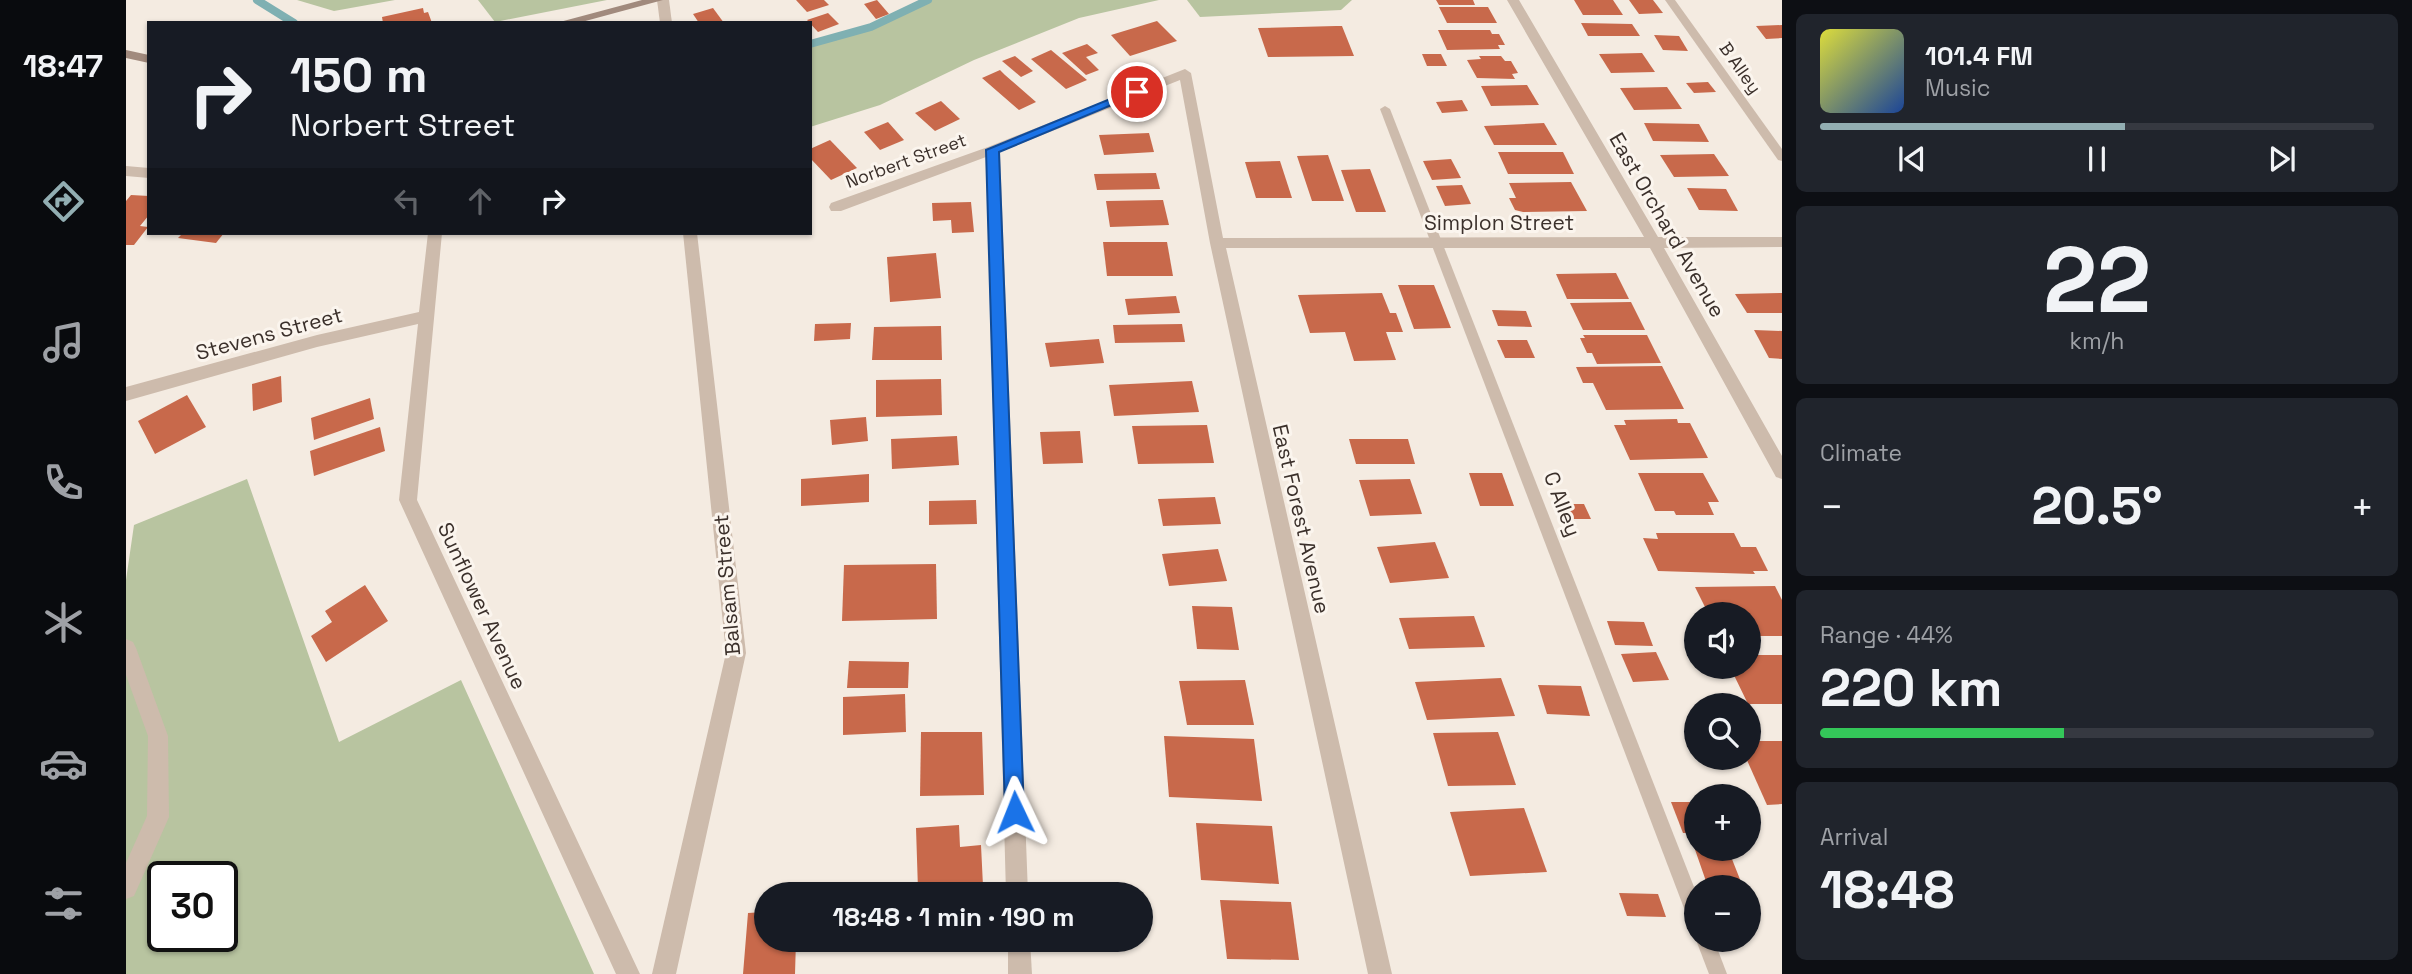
<!DOCTYPE html>
<html lang="en">
<head>
<meta charset="utf-8">
<style>
	:root { --surface:#171b24; --page:#20242c; --text:#f1f3f6; --muted:#9ea1a6; --line:#363941; --accent:#92aeb2 }
	body { margin:0; font-family:"Space Grotesk",sans-serif; background:var(--page); color:var(--text); height:100vh; display:flex; flex-direction:column; font-size:26px; white-space:nowrap }
	* { box-sizing:border-box; margin:0 }
	p { font-size:23px; color:var(--muted) }
	.icon { flex:none; width:38px; height:38px; fill:none; stroke:currentColor; stroke-width:2; stroke-linecap:round; stroke-linejoin:round }
	.map { position:relative; flex:1; overflow:hidden }
	.drawer { display:flex; flex-direction:column; gap:14px; padding:14px; background:#0d0f14; width:630px }
	.drawer>* { flex:none }
	.hud { position:absolute; left:21px; top:21px; width:665px; height:214px; border-radius:0px; box-shadow:0 2px 5px #0004; background:#171b24; color:var(--text); overflow:hidden }
	.buttons { position:absolute; left:1558px; top:602px; display:grid; gap:14px }
	.buttons a { display:grid; place-items:center; width:77px; height:77px; border-radius:50%; background:var(--surface); box-shadow:0 2px 5px #0004; font-size:35px }
	.speed { position:absolute; left:21px; top:861px; display:flex; gap:14px; font-size:35px; font-weight:700; text-align:center }
	.speed>* { display:grid; place-content:center; width:91px; height:91px; border-radius:50%; background:var(--surface); box-shadow:0 2px 5px #0004; line-height:1 }
	.speed .limit { border:4px solid #111; border-radius:10px; background:#fff; color:#111 }
	.pin { position:absolute; display:grid; place-items:center; width:60px; height:60px; color:#fff; margin:-30px; border:4px solid #fff; border-radius:50%; box-shadow:0 2px 7px #0007 }
	.me { position:absolute; width:77px; margin:-38px; rotate:358deg; stroke-linejoin:round; filter:drop-shadow(0 0 5px #0008) }
	.turn { display:flex; align-items:center; gap:24px; height:147px; padding:0 28px; font-size:32px }
	.turn .icon { width:91px; height:91px; stroke-width:2.5 }
	.turn b { display:block; font-size:49px; line-height:60px }
	.lanes { display:flex; align-items:center; height:66px; padding:0 28px; background:#0003; justify-content:center; gap:35px; direction:ltr }
	.lanes .off { opacity:.35 }
	.big { font-size:52px; font-weight:800; line-height:1.1 }
	.drawer .card { flex:1; display:flex; flex-direction:column; justify-content:center; gap:10px; min-width:0; padding:0 24px; border-radius:10px; background:var(--page) }
	.drawer .dial { align-items:center; gap:0 }
	.dial b { font-size:91px; line-height:1 }
	.song { display:flex; align-items:center; gap:21px }
	.cover { width:84px; height:84px; border-radius:10px; background:linear-gradient(135deg,hsl(60 70% 55%),hsl(220 70% 35%)) }
	.played { height:7px; border-radius:4px; background:linear-gradient(90deg,var(--accent) 55%,var(--line) 55%) }
	.keys { display:flex; justify-content:space-around; direction:ltr }
	.heat { display:flex; justify-content:space-between; align-items:center; font-size:38px; direction:ltr }
	.charge { height:10px; border-radius:5px; background:linear-gradient(90deg,#34c759 44%,var(--line) 0) }
	.trip { position:absolute; left:628px; top:882px; width:399px; height:70px; border-radius:35px; background:var(--surface); box-shadow:0 2px 5px #0004; font-weight:800; line-height:70px; text-align:center }
	main { display:flex; flex:1; min-height:0 }
	.tabs { display:flex; flex-direction:column; width:126px; justify-content:space-around; align-items:center; background:#090b0e; color:var(--muted) }
	.tabs .icon { width:49px; height:49px }
	.tabs .on { color:var(--accent) }
	.tabs b { font-size:32px; color:var(--text) }
	.map>svg:first-child { display:block }
	.green { fill:#b8c4a0; fill-rule:evenodd }
	.lines { fill:none; stroke-linecap:round; stroke-linejoin:round }
	.stream { stroke:#7fb0b2; stroke-width:8 }
	.building { fill:#c8694b }
	.lane { fill:#cdbbac; fill-rule:evenodd }
	.street { fill:#cdbbac; fill-rule:evenodd }
	.secondary { fill:#a18a7d; fill-rule:evenodd }
	.route { fill:#1a73e8; stroke:#114b97; stroke-width:2 }
	.labels { text-anchor:middle; stroke-width:6; stroke-linejoin:round; paint-order:stroke }
	.far-street-label { font-size:18px; fill:#3b302b; stroke:#fbf5ee }
	.street-label { font-size:21px; fill:#3b302b; stroke:#fbf5ee }
</style>
</head>
<body>
<main>
<nav class="tabs">
<b>18:47</b>
<svg class="icon on" aria-label="directions" viewBox="0 0 24 24"><path d="M12 3l9 9-9 9-9-9zM9 14v-3h6M13 9l2 2-2 2"/></svg>
<svg class="icon" aria-label="music" viewBox="0 0 24 24"><path d="M9 18V5l10-2v13"/><circle cx="6" cy="18" r="3"/><circle cx="16" cy="16" r="3"/></svg>
<svg class="icon" aria-label="phone" viewBox="0 0 24 24"><path d="M5 4h4l2 5-3 2q2 4 5 5l2-3 5 2v4C11 20 4 13 5 4z"/></svg>
<svg class="icon" aria-label="climate" viewBox="0 0 24 24"><path d="M12 3v18M4 7l16 10M4 17L20 7"/></svg>
<svg class="icon" aria-label="car" viewBox="0 0 24 24"><path d="M5 17H2v-5l4-1 3-4h7l3 4 3 1v5h-3M9 17h6M6 11h13"/><circle cx="7" cy="17" r="2"/><circle cx="17" cy="17" r="2"/></svg>
<svg class="icon" aria-label="filters" viewBox="0 0 24 24"><path d="M4 7h16M4 17h16"/><circle cx="9" cy="7" r="2"/><circle cx="15" cy="17" r="2"/></svg>
</nav>
<div class="map">
<svg width="1656" height="974" viewBox="0 0 1656 974">
	<rect width="100%" height="100%" fill="#f4ebe1"/>
	<g class="green">
		<polygon points="171,0 269,0 208,11"/>
		<polygon points="352,0 481,0 369,22"/>
		<polygon points="799,0 1033,0 953,18 848,60 754,105 684,127 684,42 768,17"/>
		<polygon points="1061,0 1226,0 1215,10 1074,17"/>
		<path d="M 121,479 L 213,742 L 335,680 L 468,974 L 0,974 L 0,580 L 8,525 ZM 37,877 L 96,877 L 96,936 L 37,936 Z"/>
	</g>
	<g class="lines">
		<g class="stream">
			<polyline points="131,0 168,23"/>
			<polyline points="684,44 745,27 802,0"/>
		</g>
	</g>
	<g class="building">
		<polygon points="670,0 698,0 703,5 681,12"/>
		<polygon points="751,0 763,14 750,19 738,4"/>
		<polygon points="1310,0 1347,0 1349,5 1313,5"/>
		<polygon points="1448,0 1487,0 1497,15 1457,15"/>
		<polygon points="1503,0 1527,0 1537,13 1513,14"/>
		<polygon points="1313,7 1362,7 1371,23 1321,23"/>
		<polygon points="297,8 298,13 302,12 306,23 257,23 256,17"/>
		<polygon points="587,8 598,23 573,23 567,14"/>
		<polygon points="702,13 713,24 692,32 681,20"/>
		<polygon points="1031,21 1051,41 1004,56 985,35"/>
		<polygon points="1455,23 1506,24 1514,36 1462,36"/>
		<polygon points="1656,25 1656,38 1640,39 1630,26"/>
		<polygon points="1210,26 1216,26 1228,56 1142,57 1132,28"/>
		<polygon points="1312,30 1364,30 1366,34 1373,34 1379,45 1372,45 1374,49 1321,50"/>
		<polygon points="1528,35 1553,36 1562,51 1537,50"/>
		<polygon points="961,44 972,53 960,57 973,70 960,75 936,53"/>
		<polygon points="925,50 961,80 940,89 905,59"/>
		<polygon points="1516,53 1529,72 1485,73 1473,54"/>
		<polygon points="1296,54 1315,54 1321,66 1301,66"/>
		<polygon points="889,56 907,71 895,77 876,61"/>
		<polygon points="1353,56 1375,56 1379,61 1385,61 1392,73 1386,74 1389,79 1351,78 1341,60 1355,59"/>
		<polygon points="874,70 879,75 910,102 893,110 856,78"/>
		<polygon points="1582,82 1590,92 1568,93 1560,83"/>
		<polygon points="1401,85 1413,105 1365,106 1355,86"/>
		<polygon points="1541,87 1556,109 1508,110 1494,88"/>
		<polygon points="1336,100 1342,111 1316,113 1310,102"/>
		<polygon points="815,101 834,119 809,131 789,113"/>
		<polygon points="762,122 778,140 754,150 738,132"/>
		<polygon points="1418,123 1431,145 1368,145 1358,126"/>
		<polygon points="1518,123 1573,124 1583,142 1527,141"/>
		<polygon points="1023,133 1028,152 978,155 973,135"/>
		<polygon points="704,140 731,168 705,180 684,158 684,149"/>
		<polygon points="1372,152 1437,152 1448,174 1382,174"/>
		<polygon points="1588,154 1603,176 1548,177 1534,155"/>
		<polygon points="1202,155 1218,201 1186,201 1171,156"/>
		<polygon points="1325,159 1335,178 1306,180 1297,161"/>
		<polygon points="1154,161 1166,198 1130,198 1119,162"/>
		<polygon points="1244,169 1260,212 1230,212 1215,170"/>
		<polygon points="1030,173 1034,189 971,190 968,174"/>
		<polygon points="1445,182 1461,211 1397,212 1389,210 1383,198 1390,198 1383,183"/>
		<polygon points="1336,185 1345,204 1319,206 1310,186"/>
		<polygon points="1561,188 1600,189 1612,211 1573,210"/>
		<polygon points="5,195 23,196 23,215 14,226 22,227 8,245 0,245 0,201"/>
		<polygon points="1037,200 1043,225 984,227 980,201"/>
		<polygon points="845,202 848,232 826,233 825,220 807,221 806,203"/>
		<polygon points="57,233 98,233 90,243 52,238"/>
		<polygon points="977,242 1041,242 1047,276 981,276"/>
		<polygon points="810,253 815,298 764,302 761,257"/>
		<polygon points="1490,273 1503,299 1441,299 1430,274"/>
		<polygon points="1272,285 1308,285 1325,328 1288,329"/>
		<polygon points="1256,293 1264,313 1270,313 1277,332 1260,332 1270,360 1228,361 1219,332 1184,333 1172,295"/>
		<polygon points="1656,293 1656,313 1621,313 1609,294"/>
		<polygon points="1050,296 1054,313 1002,315 999,299"/>
		<polygon points="1505,302 1519,330 1457,330 1444,303"/>
		<polygon points="1366,310 1400,311 1406,327 1372,326"/>
		<polygon points="725,323 724,339 688,341 689,324"/>
		<polygon points="1056,324 1059,342 989,343 987,325"/>
		<polygon points="815,326 816,360 746,360 748,327"/>
		<polygon points="1628,330 1656,331 1656,359 1643,358"/>
		<polygon points="1457,335 1521,335 1535,363 1471,364 1466,353 1461,353 1454,338 1459,338"/>
		<polygon points="973,339 978,363 924,367 919,343"/>
		<polygon points="1371,340 1401,340 1409,358 1379,358"/>
		<polygon points="1536,366 1558,409 1480,410 1467,383 1457,383 1450,367"/>
		<polygon points="155,376 156,402 127,411 126,384"/>
		<polygon points="815,379 816,415 750,417 750,380"/>
		<polygon points="1066,381 1073,412 988,416 983,385"/>
		<polygon points="61,395 80,427 29,454 12,421"/>
		<polygon points="244,398 248,419 188,440 185,418"/>
		<polygon points="740,417 742,441 706,445 704,420"/>
		<polygon points="1551,419 1552,423 1564,423 1582,458 1504,460 1488,425 1500,425 1498,420"/>
		<polygon points="1081,425 1088,463 1012,464 1006,426"/>
		<polygon points="254,427 259,451 188,476 184,451"/>
		<polygon points="954,431 957,463 917,464 914,432"/>
		<polygon points="831,436 833,465 766,469 765,439"/>
		<polygon points="1223,439 1282,439 1289,464 1230,464"/>
		<polygon points="1343,473 1376,473 1388,506 1354,506"/>
		<polygon points="1512,473 1577,473 1593,502 1582,502 1588,515 1550,515 1548,511 1529,511"/>
		<polygon points="743,474 743,502 675,506 675,479"/>
		<polygon points="1284,479 1296,514 1244,516 1233,480"/>
		<polygon points="1089,497 1095,524 1037,526 1032,499"/>
		<polygon points="850,500 851,524 803,525 803,501"/>
		<polygon points="1439,504 1458,504 1465,519 1445,519"/>
		<polygon points="1530,533 1608,533 1615,547 1630,547 1642,571 1627,571 1629,574 1532,571 1517,538 1532,539"/>
		<polygon points="1309,542 1323,578 1264,583 1251,547"/>
		<polygon points="1092,549 1101,581 1043,586 1036,554"/>
		<polygon points="810,564 811,619 716,621 718,565"/>
		<polygon points="239,585 262,621 200,662 185,636 206,622 199,611"/>
		<polygon points="1649,586 1656,600 1656,636 1622,636 1622,614 1581,611 1569,587"/>
		<polygon points="1066,606 1106,607 1113,650 1071,649"/>
		<polygon points="1348,616 1359,647 1283,649 1273,618"/>
		<polygon points="1481,621 1518,622 1527,646 1489,645"/>
		<polygon points="1530,652 1543,680 1507,682 1495,654"/>
		<polygon points="1622,655 1656,655 1656,704 1622,704 1604,667 1622,667"/>
		<polygon points="723,661 783,662 782,688 721,688"/>
		<polygon points="1375,678 1389,716 1301,720 1289,682"/>
		<polygon points="1119,680 1128,725 1061,725 1053,681"/>
		<polygon points="1412,685 1455,686 1464,716 1421,714"/>
		<polygon points="779,694 780,732 717,735 717,697"/>
		<polygon points="795,732 856,732 858,795 794,796"/>
		<polygon points="1372,732 1390,785 1322,786 1307,733"/>
		<polygon points="1038,736 1128,739 1136,801 1043,797"/>
		<polygon points="1622,741 1656,741 1656,804 1641,805 1620,758"/>
		<polygon points="1545,802 1570,802 1570,833 1557,833"/>
		<polygon points="1398,808 1421,872 1344,876 1324,812"/>
		<polygon points="1070,823 1146,826 1153,884 1075,880"/>
		<polygon points="833,825 834,847 855,845 857,886 792,890 790,828"/>
		<polygon points="1566,841 1570,841 1570,849 1602,849 1617,887 1582,887"/>
		<polygon points="1493,893 1532,894 1540,917 1501,916"/>
		<polygon points="1094,900 1165,902 1173,960 1101,959"/>
		<polygon points="640,912 640,940 670,940 669,974 617,974 622,913"/>
	</g>
	<g class="lines">
		<g class="lane">
			<polygon points="1539,0 1549,0 1656,149 1656,161 1652,160"/>
			<polygon points="1259,106 1264,109 1570,892 1570,925 1564,922 1561,916 1254,109"/>
			<polygon points="1570,940 1588,940 1601,974 1583,974"/>
		</g>
		<g class="street">
			<polygon points="531,0 543,0 546,23 534,23"/>
			<polygon points="1381,0 1393,0 1532,237 1656,237 1656,247 1538,248 1656,456 1656,479 1650,477 1524,248 1100,248 1266,974 1242,974 1084,243 1054,80 874,152 902,894 880,894 860,157 715,211 705,211 703,207 705,203 862,147 1059,69 1065,73 1097,238 1518,237"/>
			<polygon points="0,166 23,168 23,178 0,176"/>
			<polygon points="302,233 316,233 291,500 514,974 490,974 273,500 292,324 191,347 0,401 0,387 191,335 293,312"/>
			<polygon points="557,233 571,233 620,653 550,974 526,974 600,653"/>
			<polygon points="0,639 7,642 10,648 42,736 43,817 8,896 0,899 0,863 21,816 22,736 0,675"/>
			<polygon points="882,940 904,940 906,974 882,974"/>
		</g>
		<g class="secondary">
			<polygon points="516,0 537,0 452,23 430,23"/>
			<polygon points="0,50 23,55 23,63 0,58"/>
		</g>
	</g>
	<polygon class="route" points="1006,90 1017,92 873,152 898,812 895,818 889,821 882,818 879,812 860,150"/>
	<g class="labels">
		<g class="far-street-label">
			<text transform="translate(1614 68) rotate(55)" y="6">B Alley</text>
			<text transform="translate(780 161) rotate(-20)" y="6">Norbert Street</text>
		</g>
		<g class="street-label">
			<text x="1373" y="230">Simplon Street</text>
			<text transform="translate(1541 225) rotate(60)" y="7">East Orchard Avenue</text>
			<text transform="translate(143 334) rotate(-15)" y="7">Stevens Street</text>
			<text transform="translate(1436 504) rotate(69)" y="7">C Alley</text>
			<text transform="translate(1175 519) rotate(77)" y="7">East Forest Avenue</text>
			<text transform="translate(601 585) rotate(-95)" y="7">Balsam Street</text>
			<text transform="translate(356 606) rotate(65)" y="7">Sunflower Avenue</text>
		</g>
	</g>
</svg>
<div class="buttons">
<a><svg class="icon" aria-label="sound" viewBox="0 0 24 24"><path d="M4 9h4l5-4v14l-5-4H4zM17 9q2 3 0 6"/></svg></a>
<a><svg class="icon" aria-label="search" viewBox="0 0 24 24"><circle cx="10" cy="10" r="6"/><path d="M15 15l6 6"/></svg></a>
<a>+</a>
<a>−</a>
</div>
<div class="speed"><div class="limit">30</div></div>
<div class="pin" style="left:1011px;top:92px;background:#d93025"><svg class="icon" aria-label="arrive" viewBox="0 0 24 24"><path d="M6 21V4h12l-3 4 3 4H6"/></svg></div>
<svg class="me" style="left:889px;top:812px" viewBox="-20 -20 40 40"><path d="M0-17L14 15 0 8-14 15z" fill="#1a73e8" stroke="#fff" stroke-width="4"/></svg>
<div class="trip">18:48 · 1 min · 190 m</div>
<div class="hud">
<div class="turn"><svg class="icon" aria-label="right" viewBox="0 0 24 24"><path d="M7 20v-9h11M14 6l5 5-5 5"/></svg><div><b>150 m</b>Norbert Street</div></div>
<div class="lanes"><svg class="icon off" aria-label="left" viewBox="0 0 24 24"><path d="M17 20v-9H6M10 6l-5 5 5 5"/></svg><svg class="icon off" aria-label="ahead" viewBox="0 0 24 24"><path d="M12 20V5M6 11l6-6 6 6"/></svg><svg class="icon" aria-label="right" viewBox="0 0 24 24"><path d="M7 20v-9h11M14 6l5 5-5 5"/></svg></div>
</div>
</div>
<section class="drawer">
<div class="card">
<div class="song"><i class="cover"></i><div><b>101.4 FM</b><p>Music</p></div></div>
<div class="played"></div>
<div class="keys"><svg class="icon" aria-label="previous" viewBox="0 0 24 24"><path d="M18 5L8 12l10 7zM5 5v14"/></svg><svg class="icon" aria-label="pause" viewBox="0 0 24 24"><path d="M8 5v14M16 5v14"/></svg><svg class="icon" aria-label="next" viewBox="0 0 24 24"><path d="M6 5l10 7-10 7zM19 5v14"/></svg></div>
</div>
<div class="card dial"><b>22</b><p>km/h</p></div>
<div class="card"><p>Climate</p>
<div class="heat"><a>−</a><b class="big">20.5°</b><a>+</a></div>
</div>
<div class="card"><p>Range · 44%</p><b class="big">220 km</b><div class="charge"></div></div>
<div class="card"><p>Arrival</p><b class="big">18:48</b></div>
</section>
</main>
</body>
</html>
